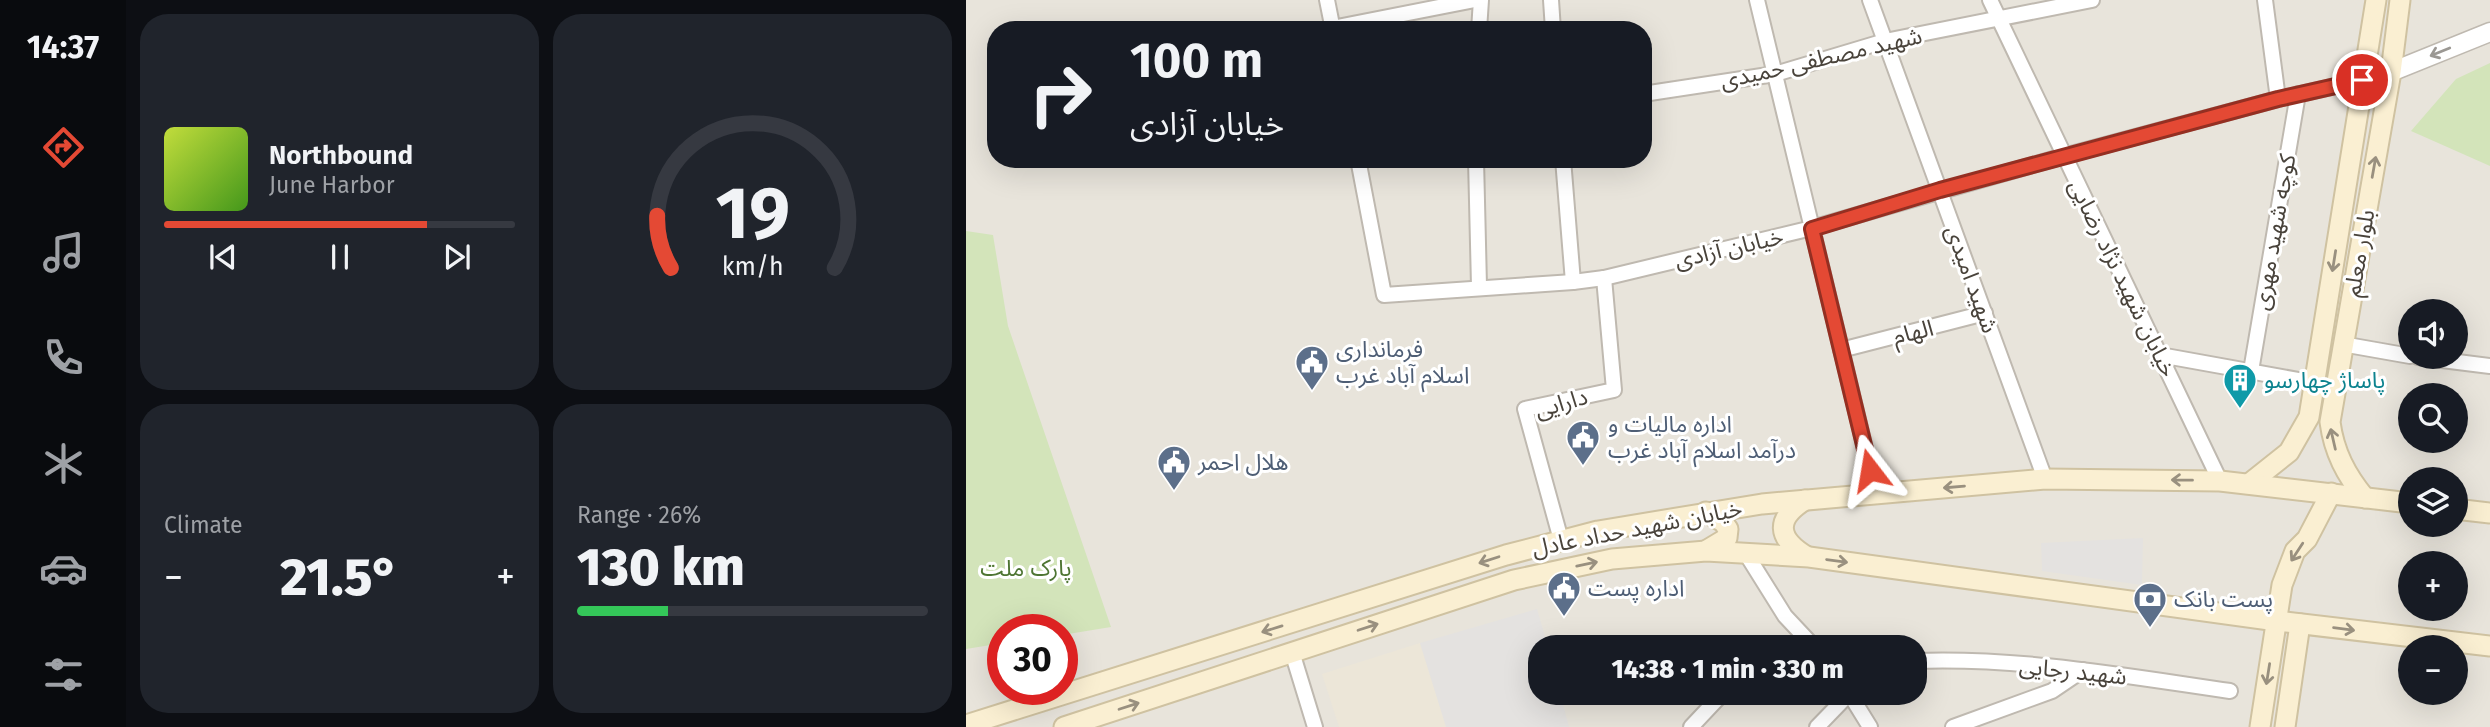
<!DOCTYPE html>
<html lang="en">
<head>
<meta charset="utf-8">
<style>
	:root { --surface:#171b24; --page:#20242c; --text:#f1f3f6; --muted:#9ea1a6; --line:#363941; --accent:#e44934 }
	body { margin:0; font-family:"Fira Sans","Noto Sans Arabic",sans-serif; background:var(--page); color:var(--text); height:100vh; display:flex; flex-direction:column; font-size:26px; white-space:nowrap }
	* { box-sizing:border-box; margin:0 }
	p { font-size:23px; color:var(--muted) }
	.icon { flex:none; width:38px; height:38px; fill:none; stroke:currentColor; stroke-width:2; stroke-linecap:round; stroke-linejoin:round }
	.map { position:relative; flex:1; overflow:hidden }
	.panel { display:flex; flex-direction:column; gap:14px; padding:14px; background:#0d0f14; width:840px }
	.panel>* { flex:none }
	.hud { position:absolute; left:21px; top:21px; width:665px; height:147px; border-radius:28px; box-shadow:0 7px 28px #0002; background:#171b24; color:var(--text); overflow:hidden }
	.buttons { position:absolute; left:1432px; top:299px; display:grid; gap:14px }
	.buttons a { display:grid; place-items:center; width:70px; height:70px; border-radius:50%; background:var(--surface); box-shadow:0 7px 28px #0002; font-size:35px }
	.speed { position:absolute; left:21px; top:614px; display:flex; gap:14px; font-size:35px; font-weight:700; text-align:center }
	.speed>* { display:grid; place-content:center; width:91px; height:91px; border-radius:50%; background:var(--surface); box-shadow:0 7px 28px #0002; line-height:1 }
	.speed .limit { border:10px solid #d22; background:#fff; color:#111 }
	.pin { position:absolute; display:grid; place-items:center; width:60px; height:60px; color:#fff; margin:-30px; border:4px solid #fff; border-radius:50%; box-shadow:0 2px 7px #0007 }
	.me { position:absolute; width:77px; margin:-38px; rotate:346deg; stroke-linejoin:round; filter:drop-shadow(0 0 5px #0008) }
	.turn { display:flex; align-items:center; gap:24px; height:147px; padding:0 28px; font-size:32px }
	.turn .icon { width:91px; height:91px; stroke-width:2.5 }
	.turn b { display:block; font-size:49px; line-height:60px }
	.big { font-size:52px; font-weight:800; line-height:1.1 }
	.panel .widget { flex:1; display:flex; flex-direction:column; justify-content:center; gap:10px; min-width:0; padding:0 24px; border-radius:28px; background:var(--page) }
	.panel .dial { align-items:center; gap:0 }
	.dial svg { height:182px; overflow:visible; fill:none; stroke:var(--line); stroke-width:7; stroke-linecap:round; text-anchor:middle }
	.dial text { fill:var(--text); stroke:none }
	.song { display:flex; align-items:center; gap:21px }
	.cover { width:84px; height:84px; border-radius:10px; background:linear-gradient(135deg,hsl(70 70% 55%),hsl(100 70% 35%)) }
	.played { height:7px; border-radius:4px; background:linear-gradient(90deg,var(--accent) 75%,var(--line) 75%) }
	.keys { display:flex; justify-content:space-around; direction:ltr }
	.heat { display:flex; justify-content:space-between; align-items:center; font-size:38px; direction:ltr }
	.charge { height:10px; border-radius:5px; background:linear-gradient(90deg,#34c759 26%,var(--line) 0) }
	.panel .tiles { flex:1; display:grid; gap:14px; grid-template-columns:repeat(2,1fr) }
	.trip { position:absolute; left:562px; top:635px; width:399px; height:70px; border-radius:28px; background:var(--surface); box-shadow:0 7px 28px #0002; font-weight:800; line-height:70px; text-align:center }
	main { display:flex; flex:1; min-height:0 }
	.tabs { display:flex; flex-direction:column; width:126px; justify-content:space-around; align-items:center; background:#090b0e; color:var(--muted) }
	.tabs .icon { width:49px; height:49px }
	.tabs .current { color:var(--accent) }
	.tabs b { font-size:32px; color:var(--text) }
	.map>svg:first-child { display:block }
	.residential { fill:#e8e4db; fill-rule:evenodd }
	.education { fill:#ece6d8 }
	.green { fill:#d3e4ba }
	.parking { fill:#e4e2e0 }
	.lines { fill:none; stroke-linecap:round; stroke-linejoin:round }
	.minor-casing { stroke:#bfb9b0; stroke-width:18 }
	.tertiary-casing { stroke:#bfb9b0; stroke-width:21 }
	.secondary-casing { stroke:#cfc2a1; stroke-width:23 }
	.minor { stroke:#fff; stroke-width:14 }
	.tertiary { stroke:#fff; stroke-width:18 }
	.secondary { stroke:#faefd2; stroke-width:19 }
	.oneway { stroke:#9b9893 }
	.oneway2 { stroke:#99907f }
	.route-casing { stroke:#942f22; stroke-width:18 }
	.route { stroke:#e44934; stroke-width:12 }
	.labels { text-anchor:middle; stroke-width:6; stroke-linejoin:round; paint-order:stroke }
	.street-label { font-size:23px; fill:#49433b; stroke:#fff }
	.service-label { font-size:23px; fill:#4e5e75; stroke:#fff; text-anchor:start }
	.culture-label { font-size:23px; fill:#0d838f; stroke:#fff; text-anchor:start }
	.park-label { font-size:23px; fill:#4e7533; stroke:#fff }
</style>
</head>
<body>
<main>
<nav class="tabs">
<b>14:37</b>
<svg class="icon current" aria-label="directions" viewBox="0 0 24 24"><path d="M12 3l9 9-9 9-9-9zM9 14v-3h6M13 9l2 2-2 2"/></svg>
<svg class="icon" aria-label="music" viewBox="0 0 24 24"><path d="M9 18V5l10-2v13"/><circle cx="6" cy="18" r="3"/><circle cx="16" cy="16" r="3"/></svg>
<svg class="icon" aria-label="phone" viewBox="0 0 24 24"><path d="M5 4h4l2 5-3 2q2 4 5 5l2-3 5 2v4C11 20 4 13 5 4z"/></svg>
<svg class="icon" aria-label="climate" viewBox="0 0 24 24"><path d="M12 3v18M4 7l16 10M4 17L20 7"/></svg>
<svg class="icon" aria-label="car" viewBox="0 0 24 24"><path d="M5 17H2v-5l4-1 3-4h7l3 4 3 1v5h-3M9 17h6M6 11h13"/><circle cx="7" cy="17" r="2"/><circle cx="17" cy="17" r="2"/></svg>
<svg class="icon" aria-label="filters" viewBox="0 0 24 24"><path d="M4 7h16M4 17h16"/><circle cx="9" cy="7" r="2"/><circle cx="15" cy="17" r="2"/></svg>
</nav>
<section class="panel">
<div class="tiles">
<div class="widget">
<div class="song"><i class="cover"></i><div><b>Northbound</b><p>June Harbor</p></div></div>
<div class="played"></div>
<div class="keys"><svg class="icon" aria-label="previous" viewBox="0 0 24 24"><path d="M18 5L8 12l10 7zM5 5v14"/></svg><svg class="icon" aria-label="pause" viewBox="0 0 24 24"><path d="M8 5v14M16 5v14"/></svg><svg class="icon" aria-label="next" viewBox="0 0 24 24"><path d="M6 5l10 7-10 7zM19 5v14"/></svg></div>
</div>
<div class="widget dial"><svg viewBox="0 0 100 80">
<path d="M14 69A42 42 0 1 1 86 69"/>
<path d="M14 69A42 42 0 0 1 8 46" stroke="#e44934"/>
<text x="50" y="56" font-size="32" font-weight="700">19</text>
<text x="50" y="72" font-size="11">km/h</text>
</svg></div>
<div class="widget"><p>Climate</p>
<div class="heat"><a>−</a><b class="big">21.5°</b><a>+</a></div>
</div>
<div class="widget"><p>Range · 26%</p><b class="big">130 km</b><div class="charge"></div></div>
</div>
</section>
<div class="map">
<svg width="1524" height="727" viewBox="0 0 1524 727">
	<rect width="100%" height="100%" fill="#f5f2ed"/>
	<path class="residential" d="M 0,0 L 1524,0 L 1524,727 L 0,727 ZM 30,30 L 677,30 L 677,159 L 30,159 ZM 1444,312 L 1489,312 L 1489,357 L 1444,357 ZM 1444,396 L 1489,396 L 1489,441 L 1444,441 ZM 1444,480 L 1489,480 L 1489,525 L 1444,525 ZM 1444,564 L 1489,564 L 1489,609 L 1444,609 ZM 37,630 L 96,630 L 96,690 L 37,690 ZM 574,648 L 948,648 L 948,693 L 574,693 ZM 1444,648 L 1489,648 L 1489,693 L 1444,693 Z"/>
	<polygon class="education" points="454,643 481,727 373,727 356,674"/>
	<g class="green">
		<polygon points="1524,63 1524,166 1445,131 1490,79"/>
		<polygon points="0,231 27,235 42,326 145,627 96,635 96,630 37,630 37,643 0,649"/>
	</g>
	<g class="parking">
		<polygon points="1177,538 1176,585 1076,571 1075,543"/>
		<polygon points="571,609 582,647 574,648 574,693 594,693 603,727 480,727 454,643"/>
	</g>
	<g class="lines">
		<defs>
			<g id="minor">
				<polyline points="361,0 367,30"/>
				<polyline points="585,0 587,30"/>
				<polyline points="791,0 910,494"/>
				<polyline points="904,0 1079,479"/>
				<polyline points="1024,0 1254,481"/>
				<polyline points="1299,0 1312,99"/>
				<polyline points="366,28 509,0"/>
				<polyline points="513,30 515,0"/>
				<polyline points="677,94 809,74 919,41 1126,0"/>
				<polyline points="392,159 418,295 607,282 638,278 846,228 1098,156 1312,99 1396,80"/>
				<polyline points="510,159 513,286"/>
				<polyline points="597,159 607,282"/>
				<polyline points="1376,344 1444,356"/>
				<polyline points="875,350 1019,313"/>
				<polyline points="1194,355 1349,383"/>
				<polyline points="1452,357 1524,366"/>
				<polyline points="1285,371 1332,94"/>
				<polyline points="595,540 559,409 648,390 638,278"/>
				<polyline points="779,552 819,616 849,648"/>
				<polyline points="326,652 349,727"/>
				<path d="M 948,661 C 1054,657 1160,676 1264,691"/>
				<polyline points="883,693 904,727"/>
				<polyline points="725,727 757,693"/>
				<polyline points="851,727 883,694"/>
				<polyline points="987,727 1086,691 1117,670"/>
			</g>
			<polyline id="tertiary" points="1396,80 1425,72 1524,32"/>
			<g id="secondary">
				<polyline points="1284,483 1323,452 1343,417 1410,0"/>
				<path d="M 1399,498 C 1380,475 1368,452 1364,422 L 1425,72 L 1434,0"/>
				<path d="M 839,500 C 809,519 811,538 840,556"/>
				<polyline points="1489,509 1524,513"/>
				<polyline points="740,512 757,522 762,529 761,538 741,550"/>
				<polyline points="0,725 540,555 632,531 796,504 1079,479 1254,481 1444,503"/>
				<polyline points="98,727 548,580 646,559 740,551 843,557 1311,621 1524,646"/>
				<polyline points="1294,727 1316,585 1329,551 1341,539 1365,493"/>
				<polyline points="1319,727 1334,624"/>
			</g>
		</defs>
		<use href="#minor" class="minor-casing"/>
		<use href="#tertiary" class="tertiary-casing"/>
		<use href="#secondary" class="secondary-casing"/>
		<use href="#minor" class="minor"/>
		<use href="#tertiary" class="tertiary"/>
		<use href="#secondary" class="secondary"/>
	</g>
	<defs><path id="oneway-shaft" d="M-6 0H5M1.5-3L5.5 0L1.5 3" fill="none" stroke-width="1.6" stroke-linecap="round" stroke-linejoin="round" transform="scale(1.75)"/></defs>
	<use class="oneway" href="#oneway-shaft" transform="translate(1474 52) rotate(158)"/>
	<g class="oneway2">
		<use href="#oneway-shaft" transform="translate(1408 167) rotate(-80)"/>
		<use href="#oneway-shaft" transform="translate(1368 261) rotate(99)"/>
		<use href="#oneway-shaft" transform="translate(1367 439) rotate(-103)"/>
		<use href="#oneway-shaft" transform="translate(1216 480) rotate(-179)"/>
		<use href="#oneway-shaft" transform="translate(988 487) rotate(175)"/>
		<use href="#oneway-shaft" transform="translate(1331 552) rotate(123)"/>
		<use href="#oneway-shaft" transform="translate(523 560) rotate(162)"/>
		<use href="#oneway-shaft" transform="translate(871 561) rotate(8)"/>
		<use href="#oneway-shaft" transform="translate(621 564) rotate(-12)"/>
		<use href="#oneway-shaft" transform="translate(402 627) rotate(-18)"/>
		<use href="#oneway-shaft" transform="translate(306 629) rotate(163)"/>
		<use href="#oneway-shaft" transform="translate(1378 629) rotate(7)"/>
		<use href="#oneway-shaft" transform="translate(1302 674) rotate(99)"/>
		<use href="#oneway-shaft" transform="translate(163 706) rotate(-18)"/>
	</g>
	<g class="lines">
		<defs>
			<polyline id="route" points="904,470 846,229 974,190 1312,99 1396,80"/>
		</defs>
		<use href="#route" class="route-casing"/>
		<use href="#route" class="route"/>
	</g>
	<defs>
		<symbol id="civic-pin" viewBox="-11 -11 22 30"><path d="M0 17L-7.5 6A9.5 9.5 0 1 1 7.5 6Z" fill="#5c6f8a" stroke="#fff"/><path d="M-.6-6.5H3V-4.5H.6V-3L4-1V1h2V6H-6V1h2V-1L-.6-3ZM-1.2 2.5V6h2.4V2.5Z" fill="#fff"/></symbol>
		<symbol id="building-pin" viewBox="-11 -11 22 30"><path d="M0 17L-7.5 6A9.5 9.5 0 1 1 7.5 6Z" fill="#0f9aa8" stroke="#fff"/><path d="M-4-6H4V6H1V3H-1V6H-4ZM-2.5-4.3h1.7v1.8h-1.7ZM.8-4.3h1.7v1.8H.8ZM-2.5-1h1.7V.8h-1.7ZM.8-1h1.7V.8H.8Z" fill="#fff"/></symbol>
		<symbol id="bank-pin" viewBox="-11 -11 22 30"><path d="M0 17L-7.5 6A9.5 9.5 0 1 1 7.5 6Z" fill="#5c6f8a" stroke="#fff"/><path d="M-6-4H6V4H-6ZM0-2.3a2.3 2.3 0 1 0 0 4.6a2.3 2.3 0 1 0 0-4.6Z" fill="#fff"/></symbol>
	</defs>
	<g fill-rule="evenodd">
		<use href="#civic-pin" x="327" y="343" width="38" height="52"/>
		<use href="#building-pin" x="1255" y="361" width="38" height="52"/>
		<use href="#civic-pin" x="598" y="418" width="38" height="52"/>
		<use href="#civic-pin" x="189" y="443" width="38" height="52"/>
		<use href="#civic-pin" x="579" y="569" width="38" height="52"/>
		<use href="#bank-pin" x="1165" y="580" width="38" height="52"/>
	</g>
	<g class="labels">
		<g class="street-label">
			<text transform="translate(855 58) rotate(-13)" y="8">شهید مصطفی حمیدی</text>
			<text transform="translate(1308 232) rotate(-80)" y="8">کوچه شهید مهری</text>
			<text transform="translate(763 248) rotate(-13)" y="8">خیابان آزادی</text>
			<text transform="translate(1393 253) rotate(-80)" y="8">بلوار معلم</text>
			<text transform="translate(1157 278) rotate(64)" y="8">خیابان شهید نژاد رضایی</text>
			<text transform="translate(1006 279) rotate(70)" y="8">شهید امیدی</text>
			<text transform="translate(947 332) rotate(-14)" y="8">الهام</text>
			<text transform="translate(595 403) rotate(-16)" y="8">دارایی</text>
			<text transform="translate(671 528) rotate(-11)" y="8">خیابان شهید حداد عادل</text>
			<text transform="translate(1107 671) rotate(6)" y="8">شهید رجایی</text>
		</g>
		<g class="service-label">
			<text x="370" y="357">فرمانداری<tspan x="370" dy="26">اسلام آباد غرب</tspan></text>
			<text x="642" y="432">اداره مالیات و<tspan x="642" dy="26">درآمد اسلام آباد غرب</tspan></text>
			<text x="232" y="470">هلال احمر</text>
			<text x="622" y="596">اداره پست</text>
			<text x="1208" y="607">پست بانک</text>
		</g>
		<g class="culture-label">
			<text x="1298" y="388">پاساژ چهارسو</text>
		</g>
		<g class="park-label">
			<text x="60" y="576">پارک ملت</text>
		</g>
	</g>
</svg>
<div class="buttons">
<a><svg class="icon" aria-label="sound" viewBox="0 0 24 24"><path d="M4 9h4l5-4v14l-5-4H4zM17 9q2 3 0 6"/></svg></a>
<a><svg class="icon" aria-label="search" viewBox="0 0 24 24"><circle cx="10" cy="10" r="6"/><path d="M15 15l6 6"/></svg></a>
<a><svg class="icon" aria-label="layers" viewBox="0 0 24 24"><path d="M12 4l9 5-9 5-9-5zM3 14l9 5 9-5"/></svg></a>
<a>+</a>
<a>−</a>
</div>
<div class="speed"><div class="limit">30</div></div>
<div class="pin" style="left:1396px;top:80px;background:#d93025"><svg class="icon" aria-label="arrive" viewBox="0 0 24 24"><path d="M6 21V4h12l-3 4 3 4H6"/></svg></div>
<svg class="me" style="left:904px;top:470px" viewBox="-20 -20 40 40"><path d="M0-17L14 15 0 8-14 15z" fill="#e44934" stroke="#fff" stroke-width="4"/></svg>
<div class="trip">14:38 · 1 min · 330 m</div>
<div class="hud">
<div class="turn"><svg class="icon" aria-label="right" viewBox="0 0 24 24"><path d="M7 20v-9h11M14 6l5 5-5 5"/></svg><div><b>100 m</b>خیابان آزادی</div></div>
</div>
</div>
</main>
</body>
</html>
